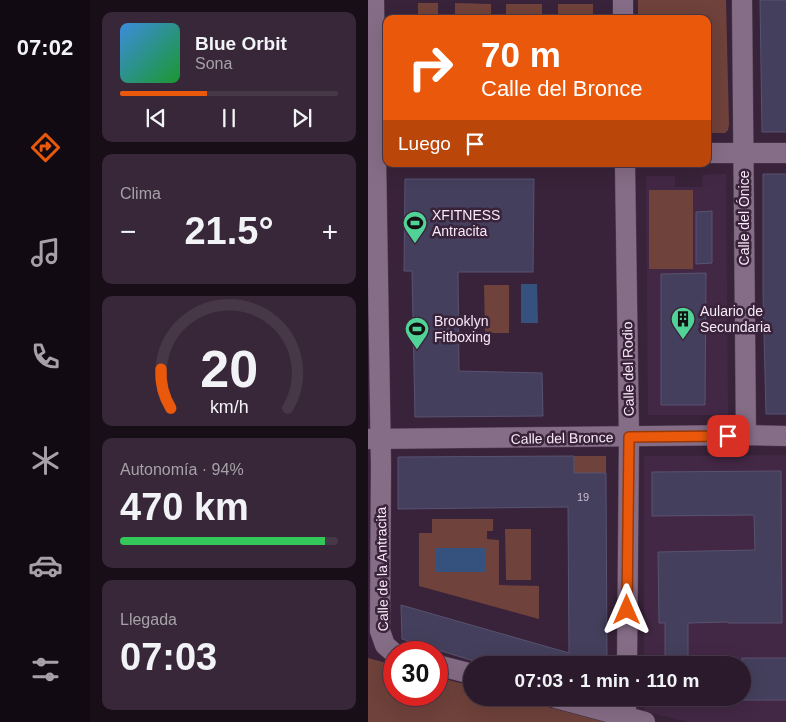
<!DOCTYPE html>
<html lang="es">
<head>
<meta charset="utf-8">
<style>
	:root { --surface:#2b1a2c; --page:#372738; --text:#f1f3f6; --muted:#a6a1a9; --line:#473848; --accent:#ea580c }
	body { margin:0; font-family:Arial,sans-serif; background:var(--page); color:var(--text); height:100vh; display:flex; flex-direction:column; font-size:19px; white-space:nowrap }
	* { box-sizing:border-box; margin:0 }
	p { font-size:16px; color:var(--muted) }
	.icon { flex:none; width:28px; height:28px; fill:none; stroke:currentColor; stroke-width:2; stroke-linecap:round; stroke-linejoin:round }
	.map { position:relative; flex:1; overflow:hidden }
	.side { display:flex; flex-direction:column; gap:12px; padding:12px; background:#180e18; width:278px }
	.side>* { flex:none }
	.banner { position:absolute; left:15px; top:15px; width:328px; height:152px; border-radius:10px; box-shadow:0 5px 20px #0002,0 0 0 1px var(--line); background:#ea580c; color:#fff; overflow:hidden }
	.speed { position:absolute; left:15px; top:641px; display:flex; gap:10px; font-size:25px; font-weight:700; text-align:center }
	.speed>* { display:grid; place-content:center; width:65px; height:65px; border-radius:50%; background:var(--surface); box-shadow:0 5px 20px #0002,0 0 0 1px var(--line); line-height:1 }
	.speed .limit { border:8px solid #d22; background:#fff; color:#111 }
	.pin { position:absolute; display:grid; place-items:center; width:42px; height:42px; color:#fff; margin:-21px; border-radius:10px; box-shadow:0 2px 8px #0006 }
	.me { position:absolute; width:55px; margin:-28px; rotate:0deg; stroke-linejoin:round; filter:drop-shadow(0 0 4px #0008) }
	.turn { display:flex; align-items:center; gap:18px; height:105px; padding:0 15px; font-size:22px }
	.turn .icon { width:65px; height:65px; stroke-width:2.5 }
	.turn b { display:block; font-size:35px; line-height:42px }
	.then { display:flex; align-items:center; height:48px; padding:0 15px; background:#0003; gap:10px; font-size:19px }
	.big { font-size:38px; font-weight:800; line-height:1.1 }
	.side .tile { flex:1; display:flex; flex-direction:column; justify-content:center; gap:8px; min-width:0; padding:0 18px; border-radius:10px; background:var(--page) }
	.side .dial { align-items:center; gap:0 }
	.dial svg { height:130px; overflow:visible; fill:none; stroke:var(--line); stroke-width:7; stroke-linecap:round; text-anchor:middle }
	.dial text { fill:var(--text); stroke:none }
	.song { display:flex; align-items:center; gap:15px }
	.cover { width:60px; height:60px; border-radius:8px; background:linear-gradient(135deg,hsl(210 70% 55%),hsl(130 70% 35%)) }
	.played { height:5px; border-radius:2px; background:linear-gradient(90deg,var(--accent) 40%,var(--line) 40%) }
	.keys { display:flex; justify-content:space-around; direction:ltr }
	.heat { display:flex; justify-content:space-between; align-items:center; font-size:28px; direction:ltr }
	.charge { height:8px; border-radius:4px; background:linear-gradient(90deg,#34c759 94%,var(--line) 0) }
	.trip { position:absolute; left:95px; top:656px; width:288px; height:50px; border-radius:25px; background:var(--surface); box-shadow:0 5px 20px #0002,0 0 0 1px var(--line); font-weight:800; line-height:50px; text-align:center }
	main { display:flex; flex:1; min-height:0 }
	.tab-bar { display:flex; flex-direction:column; width:90px; justify-content:space-around; align-items:center; background:#110a12; color:var(--muted) }
	.tab-bar .icon { width:35px; height:35px }
	.tab-bar .selected { color:var(--accent) }
	.tab-bar b { font-size:22px; color:var(--text) }
	.map>svg:first-child { display:block }
	.built { fill:#432845 }
	.green { fill:#6f423b }
	.water { fill:#35527e }
	.building { fill:#443f5c; stroke:#585371 }
	.lines { fill:none; stroke-linecap:round; stroke-linejoin:round }
	.minor-casing { stroke:#534155; stroke-width:21 }
	.minor { stroke:#866d87; stroke-width:20 }
	.route-casing { stroke:#983908; stroke-width:12 }
	.route { stroke:#ea580c; stroke-width:9 }
	.labels { text-anchor:middle; stroke-width:5; stroke-linejoin:round; paint-order:stroke }
	.number-label { font-size:11px; fill:#cbbed1 }
	.poi-label { font-size:14px; fill:#f8e9f8; stroke:#39233a; text-anchor:start }
	.street-label { font-size:14px; fill:#f8e9f8; stroke:#39233a }
</style>
</head>
<body>
<main>
<nav class="tab-bar">
<b>07:02</b>
<svg class="icon selected" aria-label="directions" viewBox="0 0 24 24"><path d="M12 3l9 9-9 9-9-9zM9 14v-3h6M13 9l2 2-2 2"/></svg>
<svg class="icon" aria-label="music" viewBox="0 0 24 24"><path d="M9 18V5l10-2v13"/><circle cx="6" cy="18" r="3"/><circle cx="16" cy="16" r="3"/></svg>
<svg class="icon" aria-label="phone" viewBox="0 0 24 24"><path d="M5 4h4l2 5-3 2q2 4 5 5l2-3 5 2v4C11 20 4 13 5 4z"/></svg>
<svg class="icon" aria-label="climate" viewBox="0 0 24 24"><path d="M12 3v18M4 7l16 10M4 17L20 7"/></svg>
<svg class="icon" aria-label="car" viewBox="0 0 24 24"><path d="M5 17H2v-5l4-1 3-4h7l3 4 3 1v5h-3M9 17h6M6 11h13"/><circle cx="7" cy="17" r="2"/><circle cx="17" cy="17" r="2"/></svg>
<svg class="icon" aria-label="filters" viewBox="0 0 24 24"><path d="M4 7h16M4 17h16"/><circle cx="9" cy="7" r="2"/><circle cx="15" cy="17" r="2"/></svg>
</nav>
<section class="side">
<div class="tile">
<div class="song"><i class="cover"></i><div><b>Blue Orbit</b><p>Sona</p></div></div>
<div class="played"></div>
<div class="keys"><svg class="icon" aria-label="previous" viewBox="0 0 24 24"><path d="M18 5L8 12l10 7zM5 5v14"/></svg><svg class="icon" aria-label="pause" viewBox="0 0 24 24"><path d="M8 5v14M16 5v14"/></svg><svg class="icon" aria-label="next" viewBox="0 0 24 24"><path d="M6 5l10 7-10 7zM19 5v14"/></svg></div>
</div>
<div class="tile"><p>Clima</p>
<div class="heat"><a>−</a><b class="big">21.5°</b><a>+</a></div>
</div>
<div class="tile dial"><svg viewBox="0 0 100 80">
<path d="M14 69A42 42 0 1 1 86 69"/>
<path d="M14 69A42 42 0 0 1 8 45" stroke="#ea580c"/>
<text x="50" y="56" font-size="32" font-weight="700">20</text>
<text x="50" y="72" font-size="11">km/h</text>
</svg></div>
<div class="tile"><p>Autonomía · 94%</p><b class="big">470 km</b><div class="charge"></div></div>
<div class="tile"><p>Llegada</p><b class="big">07:03</b></div>
</section>
<div class="map">
<svg width="419" height="722" viewBox="0 0 419 722">
	<rect width="100%" height="100%" fill="#39233a"/>
	<g class="built">
		<polygon points="358,174 360,415 280,415 278,176 307,176 307,187 334,187 335,175"/>
		<polygon points="418,455 418,722 320,722 276,711 276,698 374,698 374,665 276,665 276,456"/>
	</g>
	<g class="green">
		<polygon points="270,0 358,0 361,125 360,130 357,133 339,133 339,19 270,19"/>
		<rect x="50" y="3" width="20" height="16"/>
		<polygon points="87,3 123,4 123,19 87,19"/>
		<rect x="138" y="4" width="36" height="15"/>
		<rect x="190" y="4" width="35" height="15"/>
		<rect x="281" y="190" width="44" height="79"/>
		<polygon points="116,285 141,285 141,333 117,333"/>
		<rect x="206" y="456" width="32" height="17"/>
		<polygon points="64,519 125,519 125,531 119,531 119,539 131,540 131,585 171,586 171,619 51,586 51,533 64,533"/>
		<polygon points="137,529 163,529 163,580 138,580"/>
		<polygon points="0,658 26,665 26,695 69,695 69,677 104,686 104,698 146,698 237,722 0,722"/>
	</g>
	<g class="water">
		<polygon points="153,284 169,284 170,323 153,323"/>
		<rect x="67" y="548" width="50" height="24"/>
	</g>
	<g class="building">
		<polygon points="392,0 419,0 419,132 394,132"/>
		<polygon points="395,174 419,174 419,414 398,414 395,294"/>
		<polygon points="37,179 166,179 165,272 90,272 91,371 174,373 175,416 47,417 44,271 36,271"/>
		<polygon points="344,211 344,263 328,264 328,212"/>
		<polygon points="338,273 337,405 293,405 293,274"/>
		<polygon points="206,456 206,473 238,473 239,665 119,665 34,639 33,605 201,653 200,507 30,509 30,457"/>
		<polygon points="413,471 414,623 360,623 360,622 320,623 320,665 297,665 297,623 291,623 290,552 387,550 386,515 284,516 284,472"/>
		<rect x="374" y="658" width="45" height="42"/>
	</g>
	<g class="lines">
		<defs>
			<g id="minor">
				<polyline points="6,0 8,155 13,466 12,631 17,645 26,653"/>
				<polyline points="255,0 255,19"/>
				<polyline points="374,0 378,435"/>
				<polyline points="339,153 419,153"/>
				<polyline points="257,164 261,437 259,665"/>
				<polyline points="0,439 378,435 419,436"/>
				<polyline points="69,665 104,674"/>
				<polyline points="188,698 277,722"/>
				<polyline points="258,717 258,698"/>
			</g>
		</defs>
		<use href="#minor" class="minor-casing"/>
		<use href="#minor" class="minor"/>
	</g>
	<g class="lines">
		<defs>
			<polyline id="route" points="259,610 261,437 360,436"/>
		</defs>
		<use href="#route" class="route-casing"/>
		<use href="#route" class="route"/>
	</g>
	<defs>
		<symbol id="stadium-pin" viewBox="-11 -11 22 30"><path d="M0 17L-7.5 6A9.5 9.5 0 1 1 7.5 6Z" fill="#51d398" stroke="#39233a"/><path d="M0-5a6.5 5 0 1 0 0 10a6.5 5 0 1 0 0-10ZM-3.5-1.8h7v3.6h-7Z" fill="#111"/></symbol>
		<symbol id="building-pin" viewBox="-11 -11 22 30"><path d="M0 17L-7.5 6A9.5 9.5 0 1 1 7.5 6Z" fill="#51d398" stroke="#39233a"/><path d="M-4-6H4V6H1V3H-1V6H-4ZM-2.5-4.3h1.7v1.8h-1.7ZM.8-4.3h1.7v1.8H.8ZM-2.5-1h1.7V.8h-1.7ZM.8-1h1.7V.8H.8Z" fill="#111"/></symbol>
	</defs>
	<g fill-rule="evenodd">
		<use href="#stadium-pin" x="33" y="209" width="28" height="38"/>
		<use href="#building-pin" x="301" y="305" width="28" height="38"/>
		<use href="#stadium-pin" x="35" y="315" width="28" height="38"/>
	</g>
	<g class="labels">
		<g class="number-label">
			<text x="215" y="501">19</text>
		</g>
		<g class="poi-label">
			<text x="64" y="220">XFITNESS<tspan x="64" dy="16">Antracita</tspan></text>
			<text x="332" y="316">Aulario de<tspan x="332" dy="16">Secundaria</tspan></text>
			<text x="66" y="326">Brooklyn<tspan x="66" dy="16">Fitboxing</tspan></text>
		</g>
		<g class="street-label">
			<text transform="translate(376 218) rotate(-90)" y="5">Calle del Ónice</text>
			<text transform="translate(260 369) rotate(-91)" y="5">Calle del Rodio</text>
			<text transform="translate(194 438) rotate(-1)" y="5">Calle del Bronce</text>
			<text transform="translate(14 569) rotate(-91)" y="5">Calle de la Antracita</text>
		</g>
	</g>
</svg>
<div class="speed"><div class="limit">30</div></div>
<div class="pin" style="left:360px;top:436px;background:#d93025"><svg class="icon" aria-label="arrive" viewBox="0 0 24 24"><path d="M6 21V4h12l-3 4 3 4H6"/></svg></div>
<svg class="me" style="left:259px;top:610px" viewBox="-20 -20 40 40"><path d="M0-17L14 15 0 8-14 15z" fill="#ea580c" stroke="#fff" stroke-width="4"/></svg>
<div class="trip">07:03 · 1 min · 110 m</div>
<div class="banner">
<div class="turn"><svg class="icon" aria-label="right" viewBox="0 0 24 24"><path d="M7 20v-9h11M14 6l5 5-5 5"/></svg><div><b>70 m</b>Calle del Bronce</div></div>
<div class="then">Luego<svg class="icon" aria-label="arrive" viewBox="0 0 24 24"><path d="M6 21V4h12l-3 4 3 4H6"/></svg></div>
</div>
</div>
</main>
</body>
</html>
